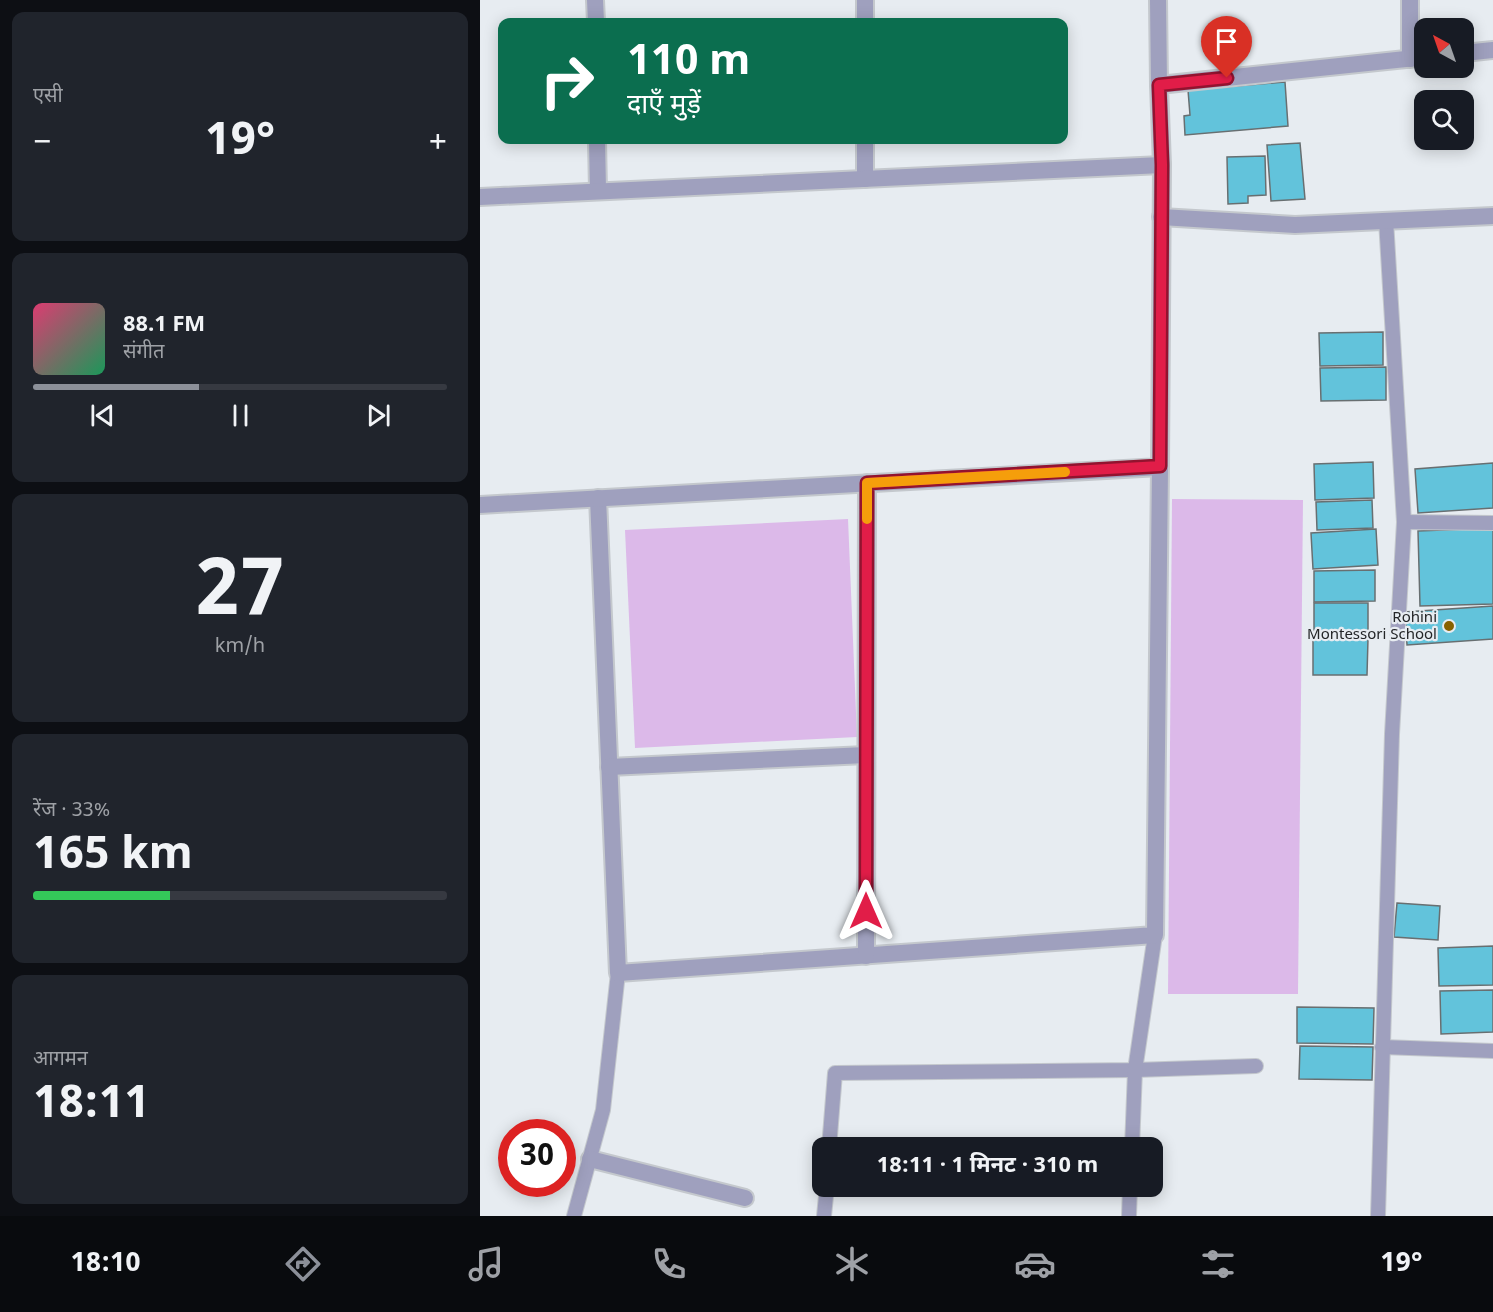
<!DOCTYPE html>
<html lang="hi">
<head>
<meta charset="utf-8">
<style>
	:root { --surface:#171b24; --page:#20242c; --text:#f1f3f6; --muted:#9ea1a6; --line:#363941; --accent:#8c9099 }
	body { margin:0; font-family:Georgia,"Noto Sans Devanagari",serif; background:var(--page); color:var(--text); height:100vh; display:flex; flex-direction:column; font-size:22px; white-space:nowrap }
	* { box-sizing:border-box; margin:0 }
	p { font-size:20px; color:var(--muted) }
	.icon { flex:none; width:33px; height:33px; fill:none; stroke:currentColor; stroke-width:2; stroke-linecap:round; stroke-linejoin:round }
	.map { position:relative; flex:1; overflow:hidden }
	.panel { display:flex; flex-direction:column; gap:12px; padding:12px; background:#0d0f14; width:480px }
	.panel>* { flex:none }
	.banner { position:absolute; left:18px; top:18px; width:570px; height:126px; border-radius:12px; box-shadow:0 3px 15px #0003; background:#0b6e4f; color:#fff; overflow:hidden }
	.needle { width:39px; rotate:320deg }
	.fabs { position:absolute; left:934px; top:18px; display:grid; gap:12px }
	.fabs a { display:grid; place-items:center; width:60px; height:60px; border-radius:12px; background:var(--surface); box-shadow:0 3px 15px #0003; font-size:30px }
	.speed { position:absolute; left:18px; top:1119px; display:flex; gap:12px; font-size:30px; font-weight:700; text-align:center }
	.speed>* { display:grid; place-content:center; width:78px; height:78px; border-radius:50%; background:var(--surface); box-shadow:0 3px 15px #0003; line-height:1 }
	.speed .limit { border:9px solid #d22; background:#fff; color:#111 }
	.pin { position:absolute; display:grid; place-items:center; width:51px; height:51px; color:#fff; margin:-62px -26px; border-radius:50% 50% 50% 0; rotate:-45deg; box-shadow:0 0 6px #0007 }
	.pin .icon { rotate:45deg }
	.me { position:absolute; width:66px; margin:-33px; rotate:0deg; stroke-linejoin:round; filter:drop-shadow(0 0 4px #0008) }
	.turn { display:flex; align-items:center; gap:21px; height:126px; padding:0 30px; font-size:27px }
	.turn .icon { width:78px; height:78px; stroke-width:2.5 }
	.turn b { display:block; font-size:42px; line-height:51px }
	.big { font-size:45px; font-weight:700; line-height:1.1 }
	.panel .widget { flex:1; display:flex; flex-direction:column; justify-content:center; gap:9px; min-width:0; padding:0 21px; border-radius:12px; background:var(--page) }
	.panel .dial { align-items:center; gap:0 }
	.dial b { font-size:78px; line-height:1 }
	.song { display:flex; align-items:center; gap:18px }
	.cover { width:72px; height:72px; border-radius:9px; background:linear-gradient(135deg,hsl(340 70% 55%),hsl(150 70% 35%)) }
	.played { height:6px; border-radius:3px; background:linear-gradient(90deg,var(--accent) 40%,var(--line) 40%) }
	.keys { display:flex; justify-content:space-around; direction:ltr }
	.heat { display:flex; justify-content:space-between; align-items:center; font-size:33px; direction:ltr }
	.charge { height:9px; border-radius:4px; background:linear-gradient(90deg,#34c759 33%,var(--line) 0) }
	.trip { position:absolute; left:332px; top:1137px; width:351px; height:60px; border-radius:12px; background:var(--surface); box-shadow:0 3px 15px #0003; font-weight:700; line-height:60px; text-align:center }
	.tabs { display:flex; height:96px; justify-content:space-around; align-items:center; background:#090b0e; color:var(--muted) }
	.tabs .icon { width:42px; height:42px }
	.tabs .selected { color:var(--accent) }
	.tabs b { font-size:27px; color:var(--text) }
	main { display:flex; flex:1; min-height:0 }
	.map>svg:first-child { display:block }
	.green { fill:#dcb9e9 }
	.building { fill:#62c3db; stroke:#686f71; stroke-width:1.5 }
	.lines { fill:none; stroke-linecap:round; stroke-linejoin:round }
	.service-casing { stroke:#c4c8cd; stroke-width:16 }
	.minor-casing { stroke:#c4c8cd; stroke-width:20 }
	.tertiary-casing { stroke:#c4c8cd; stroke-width:20 }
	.service { stroke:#9fa0be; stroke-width:14 }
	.minor { stroke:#9fa0be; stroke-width:16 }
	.tertiary { stroke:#9fa0be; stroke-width:16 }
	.route-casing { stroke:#92132f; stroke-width:15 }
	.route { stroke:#e11d48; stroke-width:10 }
	.slow { stroke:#f59e0b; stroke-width:10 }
	.poi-dot { fill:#886100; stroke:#e7ecf1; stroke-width:2 }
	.labels { text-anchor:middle; stroke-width:4.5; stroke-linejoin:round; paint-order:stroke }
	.poi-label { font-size:15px; fill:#232527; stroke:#e7ecf1; text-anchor:end }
</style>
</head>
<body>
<main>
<section class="panel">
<div class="widget"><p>एसी</p>
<div class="heat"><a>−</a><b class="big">19°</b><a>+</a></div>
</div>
<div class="widget">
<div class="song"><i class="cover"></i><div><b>88.1 FM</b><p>संगीत</p></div></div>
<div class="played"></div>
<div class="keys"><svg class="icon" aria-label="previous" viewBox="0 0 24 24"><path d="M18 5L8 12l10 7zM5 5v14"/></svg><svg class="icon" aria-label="pause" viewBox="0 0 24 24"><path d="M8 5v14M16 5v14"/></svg><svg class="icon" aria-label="next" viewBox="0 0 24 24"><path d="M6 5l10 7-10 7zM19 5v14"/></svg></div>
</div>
<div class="widget dial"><b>27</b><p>km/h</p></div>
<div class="widget"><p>रेंज · 33%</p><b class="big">165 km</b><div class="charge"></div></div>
<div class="widget"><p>आगमन</p><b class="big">18:11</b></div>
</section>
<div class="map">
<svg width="1013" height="1216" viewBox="0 0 1013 1216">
	<rect width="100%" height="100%" fill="#e7ecf1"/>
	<g class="green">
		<polygon points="692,499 823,500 818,994 688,994"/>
		<polygon points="368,519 377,737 155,748 145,530"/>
	</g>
	<g class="building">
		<polygon points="805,82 808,126 705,135 704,116 710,115 708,90"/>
		<polygon points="820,143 825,199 791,201 787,145"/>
		<polygon points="785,156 786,195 768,196 768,203 748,204 747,157"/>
		<polygon points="903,332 903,365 840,366 839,333"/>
		<polygon points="906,367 906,400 841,401 840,368"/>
		<polygon points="893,462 894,498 835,500 834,464"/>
		<polygon points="1013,463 1013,508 938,513 935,469"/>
		<polygon points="892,500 893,528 837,530 836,502"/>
		<polygon points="1013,528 1013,604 940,606 938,531"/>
		<polygon points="896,529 898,565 833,569 831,533"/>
		<polygon points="895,570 895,601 834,602 834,571"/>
		<rect x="834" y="603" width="54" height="33"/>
		<polygon points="1013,606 1013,639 927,645 925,612"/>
		<polygon points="833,639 888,639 887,675 833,675"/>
		<polygon points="917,903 960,906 958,940 914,937"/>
		<polygon points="1013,946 1013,985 959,986 958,948"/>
		<polygon points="1013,990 1013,1032 961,1034 960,991"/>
		<polygon points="817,1007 894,1008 893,1044 817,1043"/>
		<polygon points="820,1046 893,1047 892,1080 819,1079"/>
	</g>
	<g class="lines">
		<defs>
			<g id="service">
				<polyline points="924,522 1013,523"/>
				<polyline points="902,1047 1013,1051"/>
				<polyline points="349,1148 355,1073 655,1070 776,1066"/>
				<polyline points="652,1148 655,1070 675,935"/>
				<polyline points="94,1216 123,1110 138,973"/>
				<polyline points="344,1216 347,1186"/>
				<polyline points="649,1216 650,1186"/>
				<polyline points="898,1216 912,734 924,522 906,220"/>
			</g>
			<g id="minor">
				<polyline points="115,0 116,22"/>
				<polyline points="385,0 385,22"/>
				<polyline points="678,0 679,85"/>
				<polyline points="930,59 930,0"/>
				<polyline points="117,140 118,191"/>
				<polyline points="385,140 385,179"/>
				<polyline points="0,197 682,165"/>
				<polyline points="681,217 815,225 1013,216"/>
				<polyline points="118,498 138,973 675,935 680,467"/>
				<polyline points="129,767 386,755"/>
				<polyline points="386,956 387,483"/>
				<polyline points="110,1159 265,1198"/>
			</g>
			<g id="tertiary">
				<polyline points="984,53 1013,50"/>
				<polyline points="0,505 680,467 682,165 679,85 945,57"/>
			</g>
		</defs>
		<use href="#service" class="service-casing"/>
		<use href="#minor" class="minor-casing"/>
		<use href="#tertiary" class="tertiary-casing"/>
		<use href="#service" class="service"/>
		<use href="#minor" class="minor"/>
		<use href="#tertiary" class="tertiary"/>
	</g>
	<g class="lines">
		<defs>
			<polyline id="route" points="386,911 387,483 680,466 682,165 679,85 747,78"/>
		</defs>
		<use href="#route" class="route-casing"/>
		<use href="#route" class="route"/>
		<polyline class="slow" points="387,519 387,483 585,472"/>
	</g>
	<circle class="poi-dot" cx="969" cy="626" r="6"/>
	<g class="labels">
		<g class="poi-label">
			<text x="957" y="622">Rohini<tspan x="957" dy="17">Montessori School</tspan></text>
		</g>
	</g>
</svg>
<div class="fabs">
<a><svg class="needle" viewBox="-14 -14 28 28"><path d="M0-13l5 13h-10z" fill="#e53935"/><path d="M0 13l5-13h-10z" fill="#9ea1a6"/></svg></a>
<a><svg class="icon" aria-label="search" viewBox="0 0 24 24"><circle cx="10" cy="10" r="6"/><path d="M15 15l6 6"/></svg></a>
</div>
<div class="speed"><div class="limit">30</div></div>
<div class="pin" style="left:747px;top:78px;background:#d93025"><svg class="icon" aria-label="arrive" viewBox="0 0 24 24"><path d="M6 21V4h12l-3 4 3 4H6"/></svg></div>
<svg class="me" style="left:386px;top:911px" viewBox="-20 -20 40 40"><path d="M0-17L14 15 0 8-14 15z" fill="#e11d48" stroke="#fff" stroke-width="4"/></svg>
<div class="trip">18:11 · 1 मिनट · 310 m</div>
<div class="banner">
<div class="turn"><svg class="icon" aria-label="right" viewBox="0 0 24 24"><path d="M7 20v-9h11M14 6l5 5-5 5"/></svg><div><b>110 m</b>दाएँ मुड़ें</div></div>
</div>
</div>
</main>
<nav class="tabs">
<b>18:10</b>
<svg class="icon selected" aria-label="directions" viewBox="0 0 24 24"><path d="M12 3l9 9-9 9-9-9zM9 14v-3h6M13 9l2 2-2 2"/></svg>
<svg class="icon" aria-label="music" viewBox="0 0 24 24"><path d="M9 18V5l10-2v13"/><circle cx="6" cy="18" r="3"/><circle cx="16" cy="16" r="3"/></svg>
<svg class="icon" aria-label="phone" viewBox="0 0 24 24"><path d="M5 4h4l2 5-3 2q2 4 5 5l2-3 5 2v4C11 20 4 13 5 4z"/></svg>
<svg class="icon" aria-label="climate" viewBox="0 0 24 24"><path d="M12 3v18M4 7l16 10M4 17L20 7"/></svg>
<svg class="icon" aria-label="car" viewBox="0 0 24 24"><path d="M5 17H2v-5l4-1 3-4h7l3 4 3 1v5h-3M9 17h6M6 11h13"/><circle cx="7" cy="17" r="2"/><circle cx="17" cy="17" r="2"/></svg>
<svg class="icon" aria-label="filters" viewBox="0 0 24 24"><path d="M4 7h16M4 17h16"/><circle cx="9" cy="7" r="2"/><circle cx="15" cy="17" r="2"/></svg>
<b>19°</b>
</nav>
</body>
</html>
